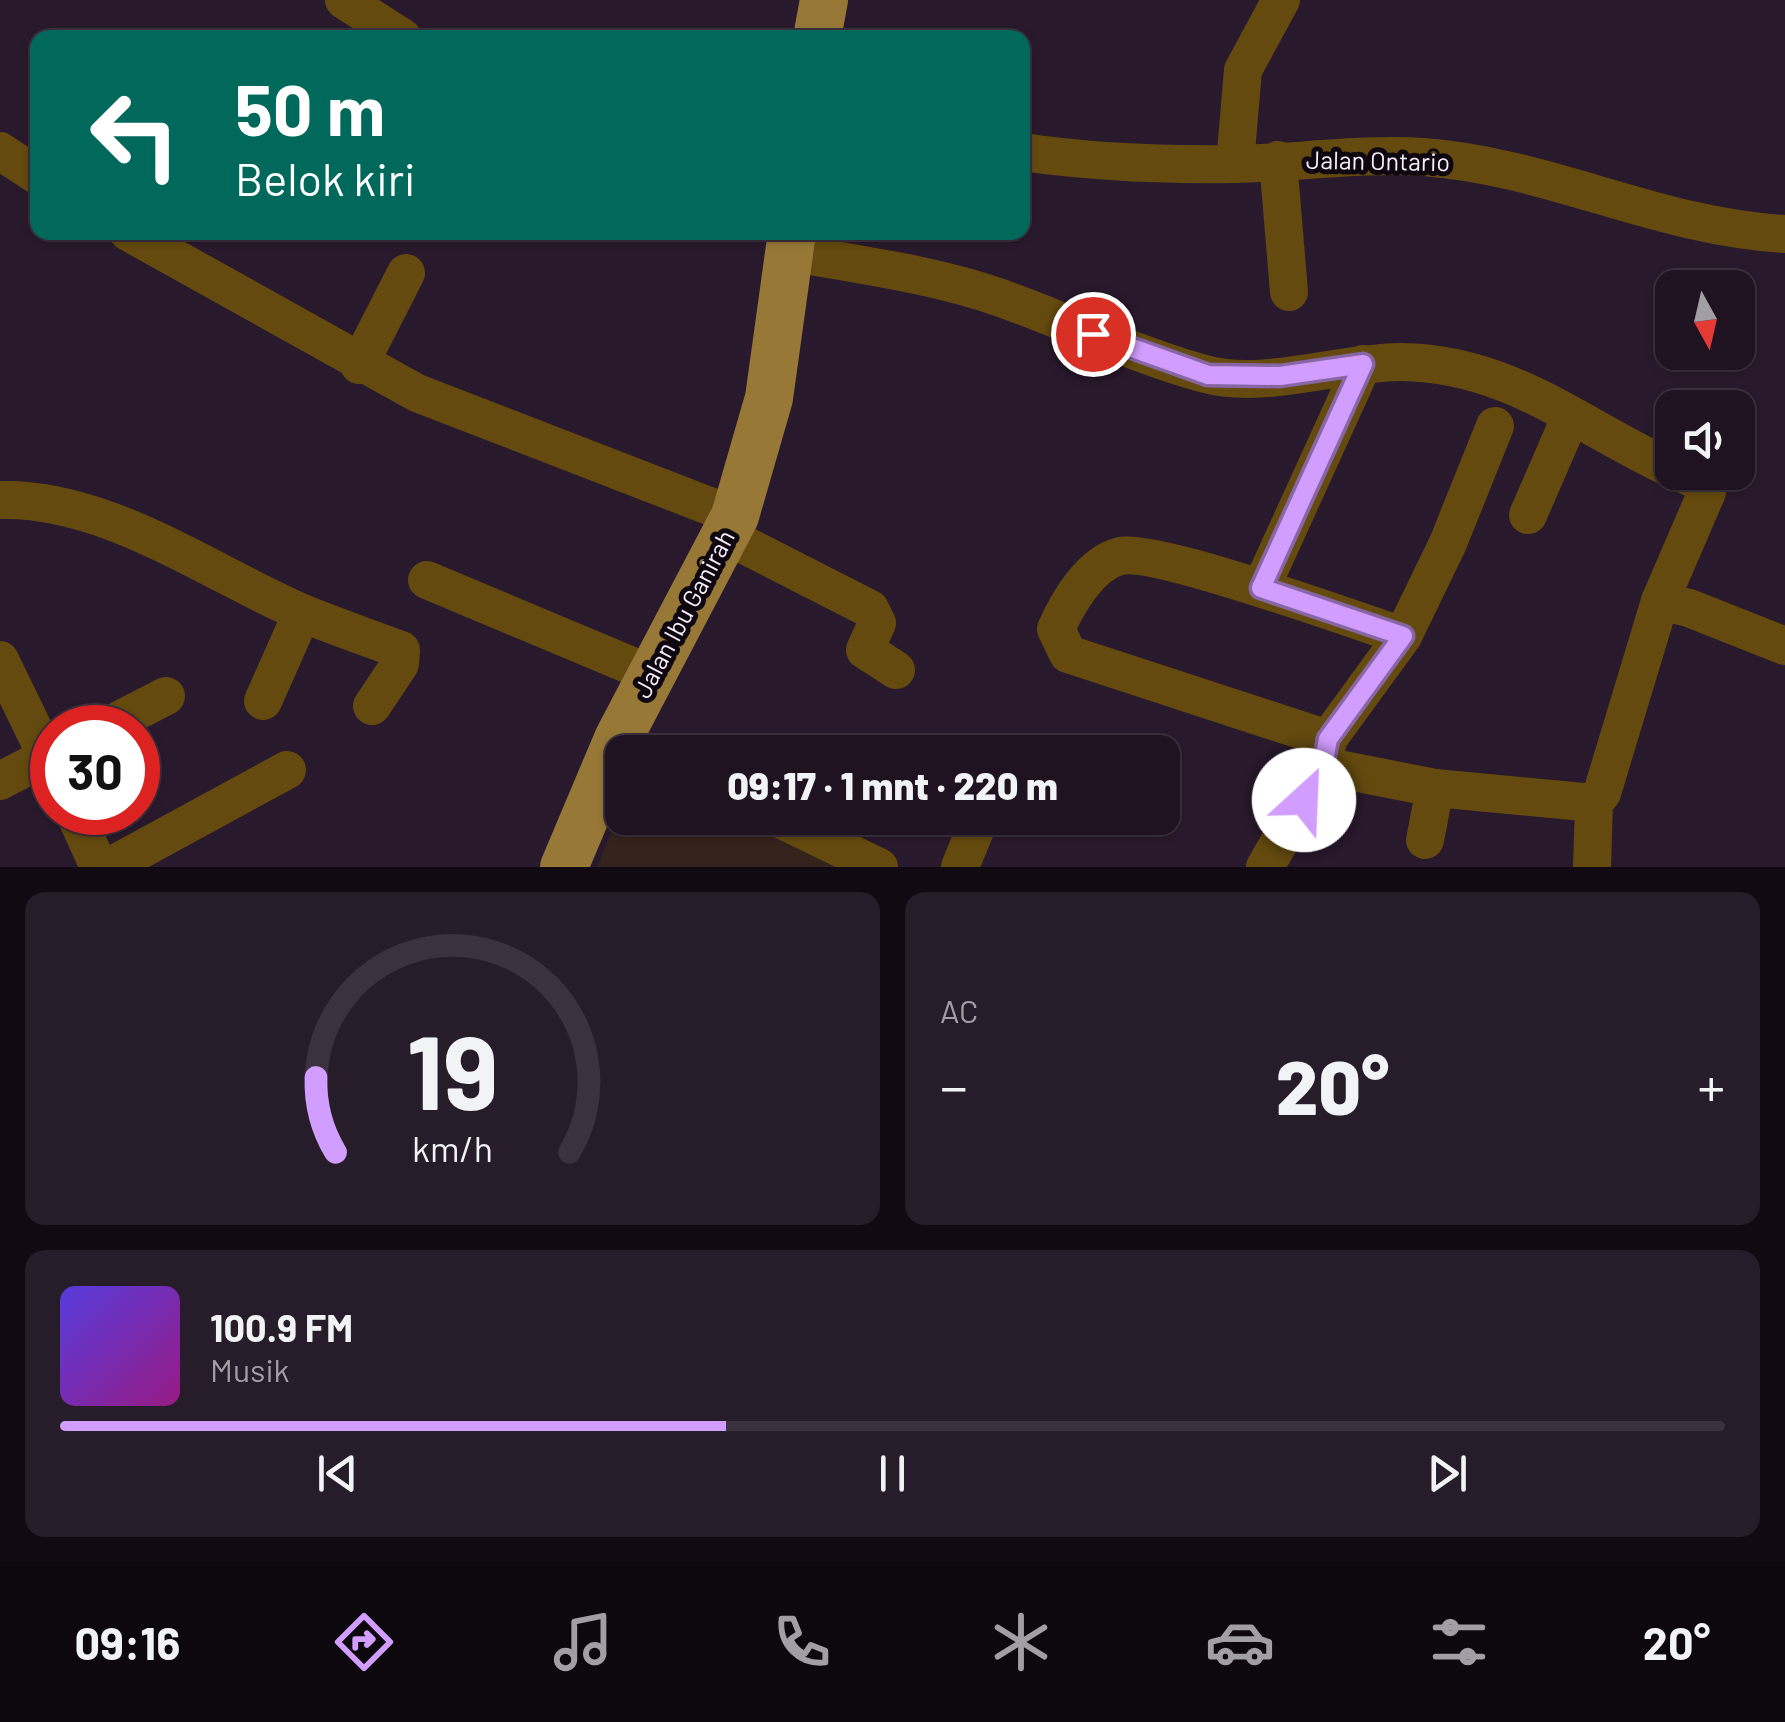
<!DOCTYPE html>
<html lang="id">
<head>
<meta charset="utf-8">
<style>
	:root { --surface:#1f1321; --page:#271c2a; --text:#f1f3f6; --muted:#a19ea5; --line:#3c323f; --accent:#d19dfe }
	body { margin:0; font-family:Barlow,sans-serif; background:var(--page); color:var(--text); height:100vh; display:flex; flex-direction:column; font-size:38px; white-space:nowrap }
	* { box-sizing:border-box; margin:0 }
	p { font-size:32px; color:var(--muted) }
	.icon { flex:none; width:55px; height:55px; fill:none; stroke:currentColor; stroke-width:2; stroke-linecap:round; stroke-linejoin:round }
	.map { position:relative; height:867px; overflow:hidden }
	.details { display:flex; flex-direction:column; gap:25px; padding:25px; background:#110a12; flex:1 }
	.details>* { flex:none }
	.guide { position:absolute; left:30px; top:30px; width:1000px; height:210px; border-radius:20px; box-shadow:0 2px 8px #0004,0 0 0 2px var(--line); background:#00695c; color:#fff; overflow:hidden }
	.needle { width:65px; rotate:172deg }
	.fabs { position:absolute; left:1655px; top:270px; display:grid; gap:20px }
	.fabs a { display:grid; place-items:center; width:100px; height:100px; border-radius:20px; background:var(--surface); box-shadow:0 2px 8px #0004,0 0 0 2px var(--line); font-size:50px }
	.speed { position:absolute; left:30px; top:705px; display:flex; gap:20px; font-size:50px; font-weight:700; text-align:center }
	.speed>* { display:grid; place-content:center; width:130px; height:130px; border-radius:50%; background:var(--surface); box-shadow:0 2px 8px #0004,0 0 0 2px var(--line); line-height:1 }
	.speed .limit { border:15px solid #d22; background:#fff; color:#111 }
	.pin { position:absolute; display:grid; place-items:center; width:85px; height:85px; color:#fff; margin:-42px; border:5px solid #fff; border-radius:50%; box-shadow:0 2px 10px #0007 }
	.me { position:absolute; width:110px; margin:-55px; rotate:25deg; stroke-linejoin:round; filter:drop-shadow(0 0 8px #0008) }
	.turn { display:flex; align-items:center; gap:35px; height:210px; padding:0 40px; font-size:45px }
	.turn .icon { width:130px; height:130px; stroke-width:2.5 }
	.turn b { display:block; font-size:70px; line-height:85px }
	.big { font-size:75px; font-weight:800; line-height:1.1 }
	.details .tile { flex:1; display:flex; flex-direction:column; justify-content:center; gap:15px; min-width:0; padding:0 35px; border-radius:20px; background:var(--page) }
	.details .dial { align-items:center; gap:0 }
	.dial svg { height:260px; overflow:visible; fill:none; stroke:var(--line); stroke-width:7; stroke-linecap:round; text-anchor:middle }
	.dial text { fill:var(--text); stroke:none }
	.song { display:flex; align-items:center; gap:30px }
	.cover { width:120px; height:120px; border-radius:15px; background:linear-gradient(135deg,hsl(250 70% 55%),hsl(310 70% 35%)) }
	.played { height:10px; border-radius:5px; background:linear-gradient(90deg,var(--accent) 40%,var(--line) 40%) }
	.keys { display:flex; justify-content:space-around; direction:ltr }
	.heat { display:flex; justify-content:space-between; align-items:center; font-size:55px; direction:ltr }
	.details .tiles { flex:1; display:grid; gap:25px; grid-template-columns:1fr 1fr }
	.tile:last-child { grid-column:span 2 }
	.trip { position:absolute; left:605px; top:735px; width:575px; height:100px; border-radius:20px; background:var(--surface); box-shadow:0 2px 8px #0004,0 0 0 2px var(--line); font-weight:800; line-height:100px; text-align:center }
	.tabs { display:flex; height:160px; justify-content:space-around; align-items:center; background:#0c080d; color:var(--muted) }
	.tabs .icon { width:70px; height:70px }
	.tabs .selected { color:var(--accent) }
	.tabs b { font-size:45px; color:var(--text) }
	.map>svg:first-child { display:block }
	.education { fill:#34221d }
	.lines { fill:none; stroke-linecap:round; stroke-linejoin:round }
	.minor { stroke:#644a0e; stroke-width:38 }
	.major { stroke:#977837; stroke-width:48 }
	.route-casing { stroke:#8866a5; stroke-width:25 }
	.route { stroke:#d19dfe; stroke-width:18 }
	.labels { text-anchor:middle; stroke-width:10; stroke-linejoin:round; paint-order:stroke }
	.street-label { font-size:25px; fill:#f8edfa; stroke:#0e070f }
</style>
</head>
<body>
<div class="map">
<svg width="1785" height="867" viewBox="0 0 1785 867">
	<rect width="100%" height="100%" fill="#29192c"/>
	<polygon class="education" points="622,807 622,818 757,818 841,857 836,867 597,867"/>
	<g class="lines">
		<g class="minor">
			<polyline points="344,0 403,38"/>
			<polyline points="0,151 38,176"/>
			<path d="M 1022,152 C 1091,162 1165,165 1234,164 C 1296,163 1361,153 1423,157 C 1549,166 1657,227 1785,234"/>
			<polyline points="1278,160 1289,292"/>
			<polyline points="1235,164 1243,70 1281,0"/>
			<polyline points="128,232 417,393 735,516"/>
			<path d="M 790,252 C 858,265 933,274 998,297 C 1067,321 1134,355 1205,374 C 1264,390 1340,362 1401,362 C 1509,363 1579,426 1672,469"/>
			<polyline points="359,365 406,273"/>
			<path d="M 0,500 C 105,497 207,571 300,612 C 333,626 367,637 401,650 L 400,664 L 372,706"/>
			<polyline points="1528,515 1571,416"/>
			<polyline points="727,536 870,609 877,623 865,650 896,670"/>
			<polyline points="427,580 651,674"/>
			<polyline points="1261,588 1363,364"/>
			<polyline points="1660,601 1689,608 1785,646"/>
			<polyline points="0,660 52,767"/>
			<polyline points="263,701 302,613"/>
			<polyline points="104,728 166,696"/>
			<path d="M 1328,739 L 1068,654 L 1056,629 C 1068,602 1090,564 1120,556 C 1157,548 1357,621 1403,636"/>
			<polyline points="1323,766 1435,788 1594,803"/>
			<polyline points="0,781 52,754"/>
			<polyline points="74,812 99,867"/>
			<polyline points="778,818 879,867"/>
			<polyline points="1425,840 1435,788"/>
			<polyline points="109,867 287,770"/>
			<polyline points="960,867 980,818"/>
			<polyline points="1265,867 1323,766 1328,739 1403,636 1448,543 1495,426"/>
			<polyline points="1592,867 1594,803 1602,793 1660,601 1707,492 1704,484 1680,472"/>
		</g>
		<g class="major">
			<polyline points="817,38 824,0"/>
			<polyline points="564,867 618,739 735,516 769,398 792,232"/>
		</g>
	</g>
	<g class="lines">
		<defs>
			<polyline id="route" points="1093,334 1208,375 1280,376 1363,364 1261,588 1403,636 1328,739 1323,766 1304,800"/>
		</defs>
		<use href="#route" class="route-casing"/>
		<use href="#route" class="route"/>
	</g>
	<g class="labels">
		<g class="street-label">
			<text transform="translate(1378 161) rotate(1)" y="9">Jalan Ontario</text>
			<text transform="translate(684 614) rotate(-62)" y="9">Jalan Ibu Ganirah</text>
		</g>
	</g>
</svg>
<div class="fabs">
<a><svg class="needle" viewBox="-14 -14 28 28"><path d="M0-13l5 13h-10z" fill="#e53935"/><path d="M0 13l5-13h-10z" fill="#a19ea5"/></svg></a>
<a><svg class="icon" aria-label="sound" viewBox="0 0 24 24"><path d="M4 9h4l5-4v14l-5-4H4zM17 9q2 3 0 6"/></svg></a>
</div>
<div class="speed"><div class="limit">30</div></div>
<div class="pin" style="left:1093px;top:334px;background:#d93025"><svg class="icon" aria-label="arrive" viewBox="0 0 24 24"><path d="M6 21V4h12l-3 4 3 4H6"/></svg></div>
<svg class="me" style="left:1304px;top:800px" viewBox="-20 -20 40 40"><circle r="19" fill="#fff"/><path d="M0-13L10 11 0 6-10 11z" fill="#d19dfe"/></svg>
<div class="trip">09:17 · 1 mnt · 220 m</div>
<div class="guide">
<div class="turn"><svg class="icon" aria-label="left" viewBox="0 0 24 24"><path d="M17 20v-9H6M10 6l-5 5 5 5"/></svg><div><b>50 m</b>Belok kiri</div></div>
</div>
</div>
<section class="details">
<div class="tiles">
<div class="tile dial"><svg viewBox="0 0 100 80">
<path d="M14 69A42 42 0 1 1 86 69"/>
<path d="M14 69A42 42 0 0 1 8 46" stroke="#d19dfe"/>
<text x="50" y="56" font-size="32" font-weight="700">19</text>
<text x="50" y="72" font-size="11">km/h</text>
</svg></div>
<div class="tile"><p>AC</p>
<div class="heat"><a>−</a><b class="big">20°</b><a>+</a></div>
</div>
<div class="tile">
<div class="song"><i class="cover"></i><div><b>100.9 FM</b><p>Musik</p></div></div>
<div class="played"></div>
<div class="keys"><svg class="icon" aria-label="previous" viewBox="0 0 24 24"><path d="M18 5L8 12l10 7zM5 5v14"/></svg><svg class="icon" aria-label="pause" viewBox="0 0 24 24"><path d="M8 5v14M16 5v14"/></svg><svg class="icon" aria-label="next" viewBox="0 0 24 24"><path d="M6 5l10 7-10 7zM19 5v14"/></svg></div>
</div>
</div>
</section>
<nav class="tabs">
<b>09:16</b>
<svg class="icon selected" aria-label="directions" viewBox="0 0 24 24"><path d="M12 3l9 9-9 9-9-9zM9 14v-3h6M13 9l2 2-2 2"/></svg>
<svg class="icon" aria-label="music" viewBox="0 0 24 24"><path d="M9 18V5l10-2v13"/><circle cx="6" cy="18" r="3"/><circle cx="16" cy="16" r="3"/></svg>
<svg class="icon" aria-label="phone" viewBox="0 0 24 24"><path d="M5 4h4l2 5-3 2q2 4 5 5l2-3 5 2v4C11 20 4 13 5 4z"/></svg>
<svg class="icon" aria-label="climate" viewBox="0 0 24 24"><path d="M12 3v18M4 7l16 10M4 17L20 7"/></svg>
<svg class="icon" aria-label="car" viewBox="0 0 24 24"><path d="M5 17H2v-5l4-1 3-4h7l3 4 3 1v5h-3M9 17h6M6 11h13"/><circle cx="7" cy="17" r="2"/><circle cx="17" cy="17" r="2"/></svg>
<svg class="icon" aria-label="filters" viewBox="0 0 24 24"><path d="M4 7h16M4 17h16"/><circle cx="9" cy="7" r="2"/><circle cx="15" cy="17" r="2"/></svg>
<b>20°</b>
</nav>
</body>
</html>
